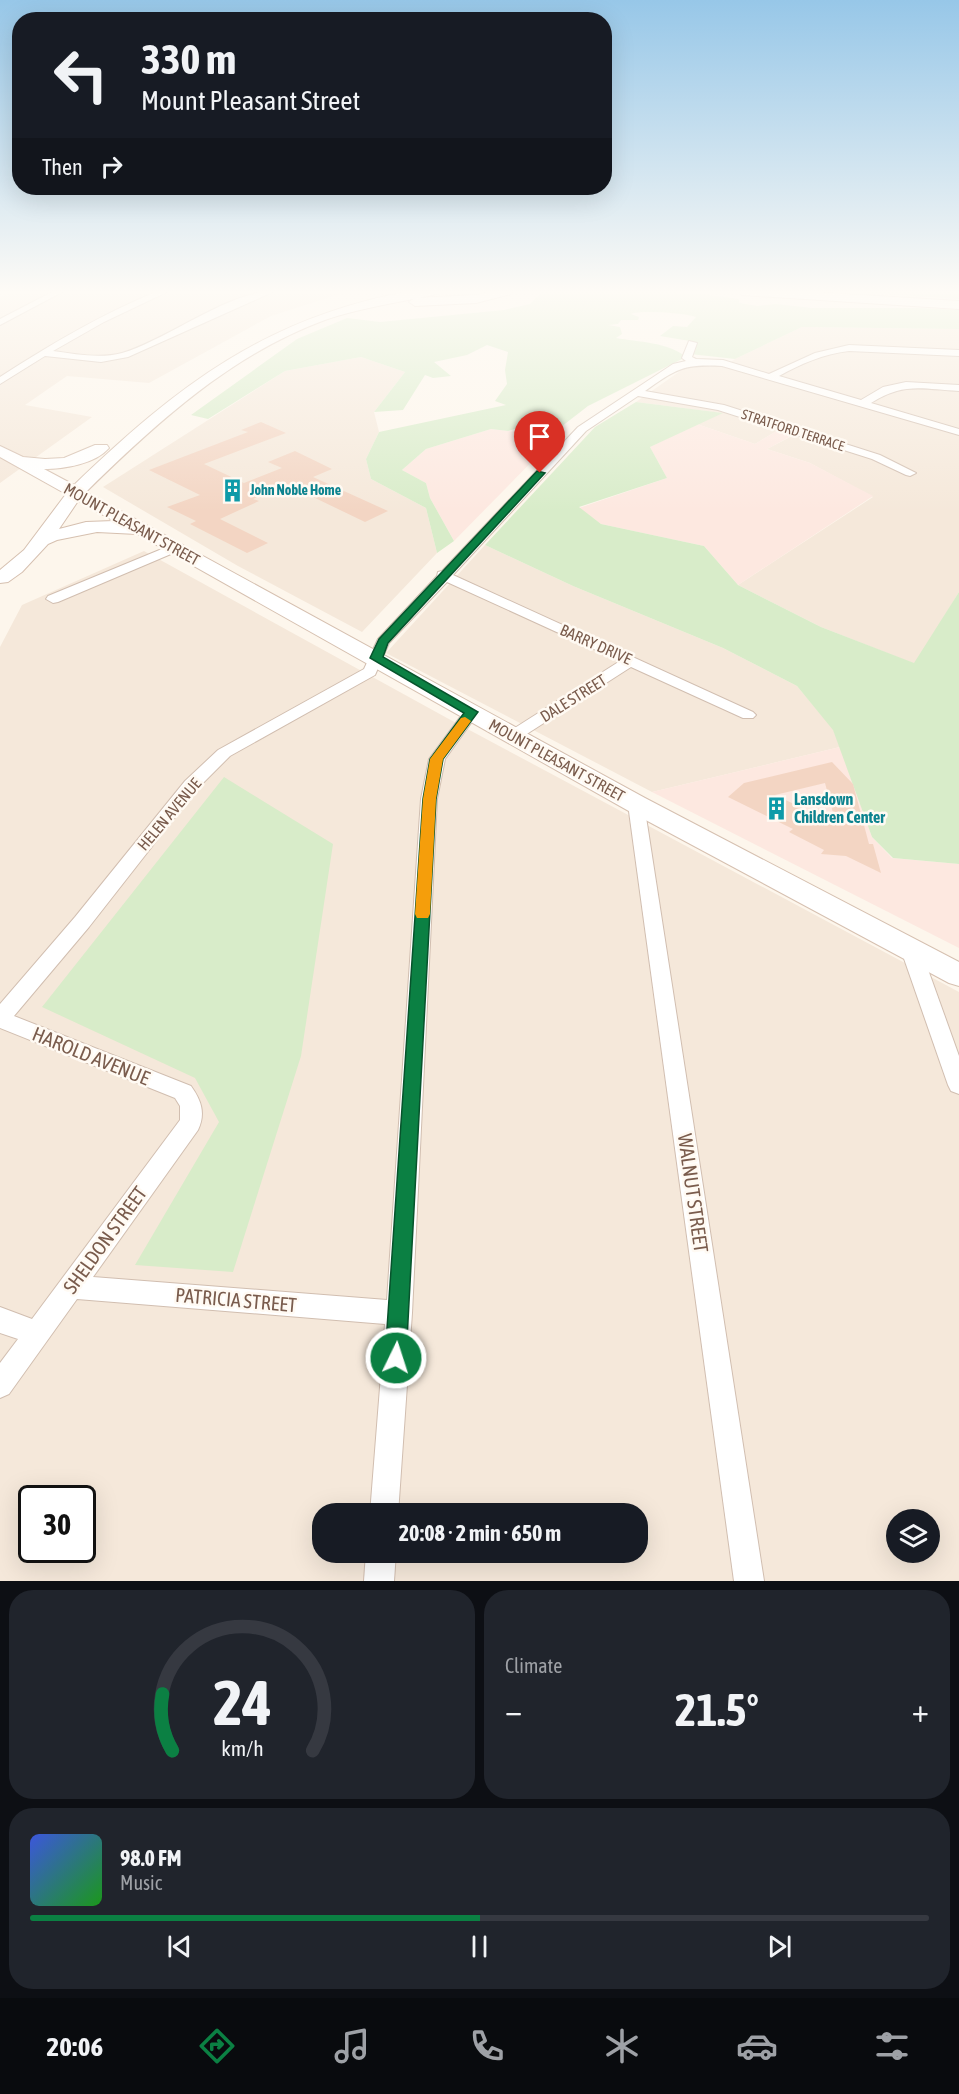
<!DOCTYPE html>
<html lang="en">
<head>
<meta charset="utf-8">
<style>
	:root { --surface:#171b24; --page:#20242c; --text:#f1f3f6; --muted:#9ea1a6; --line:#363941; --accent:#0b8043 }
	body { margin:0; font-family:"Asap Condensed",sans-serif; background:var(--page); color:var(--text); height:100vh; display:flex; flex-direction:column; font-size:22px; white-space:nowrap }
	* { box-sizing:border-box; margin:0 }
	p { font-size:20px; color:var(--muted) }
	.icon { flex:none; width:33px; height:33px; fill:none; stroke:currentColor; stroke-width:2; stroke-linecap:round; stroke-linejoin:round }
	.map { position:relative; height:1581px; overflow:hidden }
	.drawer { display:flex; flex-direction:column; gap:9px; padding:9px; background:#0d0f14; flex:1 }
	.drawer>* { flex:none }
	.hud { position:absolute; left:12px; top:12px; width:600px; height:183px; border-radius:24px; box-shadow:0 6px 24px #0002; background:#171b24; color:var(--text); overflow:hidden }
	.controls { position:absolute; left:886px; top:1509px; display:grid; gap:12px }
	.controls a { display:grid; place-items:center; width:54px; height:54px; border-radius:50%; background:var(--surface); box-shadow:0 6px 24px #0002; font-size:30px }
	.speed { position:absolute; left:18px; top:1485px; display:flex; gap:12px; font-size:30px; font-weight:700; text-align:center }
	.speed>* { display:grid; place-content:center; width:78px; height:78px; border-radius:50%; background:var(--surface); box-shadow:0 6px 24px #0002; line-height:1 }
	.speed .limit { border:3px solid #111; border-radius:9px; background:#fff; color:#111 }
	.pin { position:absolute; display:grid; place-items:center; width:51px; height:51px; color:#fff; margin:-62px -26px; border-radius:50% 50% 50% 0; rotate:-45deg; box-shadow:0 0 6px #0007 }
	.pin .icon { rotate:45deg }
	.me { position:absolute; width:66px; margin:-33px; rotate:4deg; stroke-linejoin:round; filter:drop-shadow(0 0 4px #0008) }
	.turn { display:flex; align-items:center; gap:21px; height:126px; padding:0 30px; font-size:27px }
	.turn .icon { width:78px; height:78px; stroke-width:2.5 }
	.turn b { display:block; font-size:42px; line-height:51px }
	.then { display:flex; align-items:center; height:57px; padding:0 30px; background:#0003; gap:12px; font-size:22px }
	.big { font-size:45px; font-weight:700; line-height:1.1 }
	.drawer .tile { flex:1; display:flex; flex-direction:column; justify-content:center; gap:9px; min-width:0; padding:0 21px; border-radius:24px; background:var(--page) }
	.drawer .dial { align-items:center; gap:0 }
	.dial svg { height:156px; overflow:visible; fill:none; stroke:var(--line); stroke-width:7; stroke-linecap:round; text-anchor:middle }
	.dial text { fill:var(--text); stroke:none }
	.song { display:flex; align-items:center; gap:18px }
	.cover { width:72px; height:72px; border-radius:9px; background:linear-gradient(135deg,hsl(230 70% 55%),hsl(120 70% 35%)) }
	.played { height:6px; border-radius:3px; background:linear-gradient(90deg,var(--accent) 50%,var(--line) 50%) }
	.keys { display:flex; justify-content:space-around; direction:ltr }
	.heat { display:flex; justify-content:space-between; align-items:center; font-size:33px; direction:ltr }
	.drawer .tiles { flex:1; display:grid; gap:9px; grid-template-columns:1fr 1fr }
	.tile:last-child { grid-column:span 2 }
	.trip { position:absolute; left:312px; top:1503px; width:336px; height:60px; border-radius:24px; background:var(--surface); box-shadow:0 6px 24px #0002; font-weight:700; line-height:60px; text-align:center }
	.menu { display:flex; height:96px; justify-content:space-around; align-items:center; background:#090b0e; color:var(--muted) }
	.menu .icon { width:42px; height:42px }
	.menu .active { color:var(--accent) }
	.menu b { font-size:27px; color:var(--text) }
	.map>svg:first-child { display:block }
	.residential { fill:#f5e8da; fill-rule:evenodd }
	.commercial { fill:#fde8e0 }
	.green { fill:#d8ecc9 }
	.building { fill:#f3d5c3; fill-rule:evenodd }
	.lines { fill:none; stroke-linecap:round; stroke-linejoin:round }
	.minor-casing { stroke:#d1beb0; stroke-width:2 }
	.secondary-casing { stroke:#d6c0b0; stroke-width:2 }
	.minor { fill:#fff; fill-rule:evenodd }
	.secondary { fill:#fff; fill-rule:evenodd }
	.route { fill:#0b8043; stroke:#07532c; stroke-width:1.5 }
	.slow { fill:#f59e0b }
	.labels { text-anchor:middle; stroke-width:5; stroke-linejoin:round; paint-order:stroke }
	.far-street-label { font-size:14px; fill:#7a5c4d; stroke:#fffaf3 }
	.far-culture-label { font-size:14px; font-weight:bold; fill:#0d838f; stroke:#fffaf3; text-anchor:start }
	.street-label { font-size:16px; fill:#7a5c4d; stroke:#fffaf3 }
	.culture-label { font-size:16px; font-weight:bold; fill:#0d838f; stroke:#fffaf3; text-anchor:start }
	.near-street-label { font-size:20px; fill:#7a5c4d; stroke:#fffaf3 }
</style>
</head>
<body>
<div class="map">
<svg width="959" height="1581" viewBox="0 0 959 1581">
	<rect width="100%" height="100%" fill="#fdf6ec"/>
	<g class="residential">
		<polygon points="14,291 349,291 271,316 149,383 67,376 25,405 92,417 0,483 0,297"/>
		<polygon points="802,327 959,329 959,592 915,664 821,627 738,585 873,497 810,463 767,449 794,435 780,429 755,444 697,424 721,413 636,402 686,367 724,367 735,359"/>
		<polygon points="361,357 405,372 374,412 379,432 366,459 371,479 426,508 437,553 362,632 238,566 103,487 285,371"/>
		<polygon points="485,545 573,586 723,648 797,686 833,729 840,747 652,792 386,653"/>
		<path d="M 144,551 L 447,718 L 959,992 L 959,1581 L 0,1581 L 0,647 L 22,605 ZM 32,1498 L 82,1498 L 82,1550 L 32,1550 ZM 322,1514 L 638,1514 L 638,1552 L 322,1552 ZM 897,1520 L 930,1520 L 930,1552 L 897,1552 Z"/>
	</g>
	<g class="commercial">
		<polygon points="697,424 755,444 780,429 795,434 767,449 810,463 873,496 738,585 704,546 601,524 579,508 667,478 650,447"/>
		<polygon points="491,429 556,437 454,541 430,498 426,483 402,470 426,449"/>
		<polygon points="840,747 872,837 892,858 959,864 959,948 652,792"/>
	</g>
	<g class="green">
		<path d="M 542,291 C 608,291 674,288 739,299 L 739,303 L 758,306 L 776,304 L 812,308 L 919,308 L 959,310 L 959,329 L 802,327 L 735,359 L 690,354 L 690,341 L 660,336 L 673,326 L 687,327 L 696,317 C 684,313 640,310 631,314 L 639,317 L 638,320 L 621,320 L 618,324 L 608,325 L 620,327 L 622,334 L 616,338 C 638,342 668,342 686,357 L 588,406 L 557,430 L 548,413 L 521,427 L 508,431 L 491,429 L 426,449 L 402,470 L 426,483 L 430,498 L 454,541 L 437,553 L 426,508 L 371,479 L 366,459 L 379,432 L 506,405 L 495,401 L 507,384 L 505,370 L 508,352 L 487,345 L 467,355 L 434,362 L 451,376 L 433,378 L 425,375 L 403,410 L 374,412 L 405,372 L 361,357 L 285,371 L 208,419 L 191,415 L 297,339 L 347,318 L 380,322 L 504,310 L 530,304 Z"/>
		<polygon points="841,291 959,291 959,299"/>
		<polygon points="636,402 723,413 650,447 667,478 579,507 601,524 704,546 738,585 821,627 914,663 959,592 959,864 893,858 872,837 833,730 797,686 723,648 573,586 485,545 595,427"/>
		<polygon points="224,777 333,844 301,1056 233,1272 135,1265 219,1122 195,1078 42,1007"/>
	</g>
	<g class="building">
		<polygon points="261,422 286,433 204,464 244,483 282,468 268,462 295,451 332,469 313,477 388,511 365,522 286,484 253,499 259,501 220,519 268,543 247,553 190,524 196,521 167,507 200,495 149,470 248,432 241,430"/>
		<path d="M 832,762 L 853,784 L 869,844 L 873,844 L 881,873 L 846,856 L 821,854 L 824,850 L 789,832 L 793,829 L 728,797 L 744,783 ZM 825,783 L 836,824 L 775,795 Z"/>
	</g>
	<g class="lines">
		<defs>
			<g id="minor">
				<polygon points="54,291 64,291 0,325 0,319"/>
				<path d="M 158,291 L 169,291 L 104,322 L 53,351 C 76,354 100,359 122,353 C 167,340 230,290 275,291 L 128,357 L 101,362 L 45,356 L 0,384 L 0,377 C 51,344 102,314 158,291 Z"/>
				<path d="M 689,341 L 697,343 L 692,357 L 696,359 L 723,360 L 769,374 L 815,353 L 849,345 L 959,350 L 959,356 L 849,351 C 823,354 801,364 779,376 L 861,400 L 883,387 L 906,382 L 959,385 L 959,391 C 922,389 904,382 871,403 L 959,429 L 959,435 L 722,366 C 682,364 677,369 645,391 L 724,405 L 880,455 L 916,473 L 910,476 L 906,475 L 872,459 L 718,410 L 638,396 L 586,431 L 453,575 L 753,712 L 756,715 L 753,718 L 743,718 L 631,667 L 519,739 L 507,739 L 505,736 L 507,733 L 620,661 L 447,582 L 389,643 L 375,675 L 230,756 L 197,789 L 89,927 L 14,1016 L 191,1086 C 201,1100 206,1113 198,1130 L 93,1277 L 387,1300 L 421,799 L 429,759 L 466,709 L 476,709 L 479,712 L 445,759 L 437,799 L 412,1313 L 398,1514 L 370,1514 L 385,1324 L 77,1299 L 9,1394 L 0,1398 L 0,1363 L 18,1339 L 0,1333 L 0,1307 L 32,1319 L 180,1120 L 180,1106 L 175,1098 L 0,1028 L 0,1004 L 75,917 L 185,781 L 218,750 L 364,669 L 378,639 L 437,576 L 438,572 L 442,571 L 578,427 L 673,364 L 686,361 L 682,358 Z"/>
				<polygon points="174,544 180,548 178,551 58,602 53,603 46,599 48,596"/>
				<polygon points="636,799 642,800 644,804 764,1581 734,1581 628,804 630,800"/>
				<polygon points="911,943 918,945 921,950 959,1056 959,1094 951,1091 948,1085 901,950 904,945"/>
				<polygon points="366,1552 396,1552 394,1581 364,1581"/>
			</g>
			<g id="secondary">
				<path d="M 411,291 L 438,291 L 436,294 C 399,303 362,307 325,320 C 232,354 156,423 86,492 L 645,798 L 959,962 L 959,986 L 949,983 L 627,810 L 137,534 L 97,532 L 57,540 L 48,544 L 22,572 L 8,582 L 0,583 L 0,570 L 24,550 L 66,494 L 0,457 L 0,446 L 23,457 L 45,459 L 64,458 L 95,445 L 107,445 L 109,448 C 95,464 64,469 44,469 L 74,485 C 177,386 266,317 411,291 ZM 78,501 L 114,521 L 86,522 L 59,529 Z"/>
				<polygon points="493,291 513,291 511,294 476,303 415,306 409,302 415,298 476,295"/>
				<polygon points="736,291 796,291 959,301 959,309 742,295"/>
			</g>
		</defs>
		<use href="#minor" class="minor-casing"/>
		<use href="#secondary" class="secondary-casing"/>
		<use href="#minor" class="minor"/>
		<use href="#secondary" class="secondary"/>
	</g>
	<linearGradient id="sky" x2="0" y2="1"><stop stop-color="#97c7e8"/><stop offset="0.57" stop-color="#fefbf6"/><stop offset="1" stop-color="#fefbf6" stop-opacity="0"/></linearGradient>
	<rect width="959" height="512" fill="url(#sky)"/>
	<polygon class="route" points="537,471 545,473 388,643 383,657 478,712 443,759 436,799 406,1358 403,1365 396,1368 388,1365 385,1358 423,799 430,759 464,713 370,658 379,639"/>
	<polygon class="slow" points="465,717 471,721 443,759 436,799 430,914 428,918 417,918 415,914 423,799 430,759 461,718"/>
	<defs>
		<symbol id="building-bare" viewBox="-9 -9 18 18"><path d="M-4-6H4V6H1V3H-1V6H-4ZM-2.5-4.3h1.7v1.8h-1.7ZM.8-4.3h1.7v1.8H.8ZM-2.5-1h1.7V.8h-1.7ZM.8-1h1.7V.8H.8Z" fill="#0f9aa8" stroke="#fffaf3" stroke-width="2.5" paint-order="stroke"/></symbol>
	</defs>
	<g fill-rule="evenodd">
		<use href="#building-bare" x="216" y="474" width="33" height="33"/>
		<use href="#building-bare" x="760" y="792" width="33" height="33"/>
	</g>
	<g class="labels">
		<g class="far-street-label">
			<text transform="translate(793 430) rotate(18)" y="5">STRATFORD TERRACE</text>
		</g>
		<g class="far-culture-label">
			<text x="250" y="495">John Noble Home</text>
		</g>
		<g class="street-label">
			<text transform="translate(132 524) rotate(29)" y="6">MOUNT PLEASANT STREET</text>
			<text transform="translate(596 644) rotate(24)" y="6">BARRY DRIVE</text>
			<text transform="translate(573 698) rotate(-32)" y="6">DALE STREET</text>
			<text transform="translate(557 760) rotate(29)" y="6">MOUNT PLEASANT STREET</text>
			<text transform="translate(169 814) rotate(-50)" y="6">HELEN AVENUE</text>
		</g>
		<g class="culture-label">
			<text x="794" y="805">Lansdown<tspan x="794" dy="18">Children Center</tspan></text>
		</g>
		<g class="near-street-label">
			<text transform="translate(91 1056) rotate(22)" y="7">HAROLD AVENUE</text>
			<text transform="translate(693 1193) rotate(82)" y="7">WALNUT STREET</text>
			<text transform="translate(105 1240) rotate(-54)" y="7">SHELDON STREET</text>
			<text transform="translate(236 1300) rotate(5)" y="7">PATRICIA STREET</text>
		</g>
	</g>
</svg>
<div class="controls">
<a><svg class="icon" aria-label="layers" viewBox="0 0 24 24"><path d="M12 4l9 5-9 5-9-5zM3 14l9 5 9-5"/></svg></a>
</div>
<div class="speed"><div class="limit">30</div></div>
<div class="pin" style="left:540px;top:473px;background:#d93025"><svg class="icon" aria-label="arrive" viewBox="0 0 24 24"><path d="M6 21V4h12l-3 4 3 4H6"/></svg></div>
<svg class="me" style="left:396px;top:1358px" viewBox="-20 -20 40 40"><circle r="17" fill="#0b8043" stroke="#fff" stroke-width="3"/><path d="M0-11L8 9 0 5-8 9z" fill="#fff"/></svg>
<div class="trip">20:08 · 2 min · 650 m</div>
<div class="hud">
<div class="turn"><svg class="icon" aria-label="left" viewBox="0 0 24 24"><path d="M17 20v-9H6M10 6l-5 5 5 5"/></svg><div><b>330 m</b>Mount Pleasant Street</div></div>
<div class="then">Then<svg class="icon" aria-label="right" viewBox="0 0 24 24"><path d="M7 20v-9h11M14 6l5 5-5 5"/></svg></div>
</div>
</div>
<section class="drawer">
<div class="tiles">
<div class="tile dial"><svg viewBox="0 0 100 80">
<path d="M14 69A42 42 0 1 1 86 69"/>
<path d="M14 69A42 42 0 0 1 9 40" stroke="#0b8043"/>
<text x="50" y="56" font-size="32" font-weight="700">24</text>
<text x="50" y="72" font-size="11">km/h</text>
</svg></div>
<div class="tile"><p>Climate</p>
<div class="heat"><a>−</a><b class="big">21.5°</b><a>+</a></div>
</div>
<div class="tile">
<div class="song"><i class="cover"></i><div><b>98.0 FM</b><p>Music</p></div></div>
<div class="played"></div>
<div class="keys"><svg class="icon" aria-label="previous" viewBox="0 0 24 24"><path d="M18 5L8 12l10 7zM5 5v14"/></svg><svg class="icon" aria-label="pause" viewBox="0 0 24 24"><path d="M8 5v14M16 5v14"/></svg><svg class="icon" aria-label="next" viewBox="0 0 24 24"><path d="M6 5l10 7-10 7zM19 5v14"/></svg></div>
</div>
</div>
</section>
<nav class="menu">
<b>20:06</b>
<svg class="icon active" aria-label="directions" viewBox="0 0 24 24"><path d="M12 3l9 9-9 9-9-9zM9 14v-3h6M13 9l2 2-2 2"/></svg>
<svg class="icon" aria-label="music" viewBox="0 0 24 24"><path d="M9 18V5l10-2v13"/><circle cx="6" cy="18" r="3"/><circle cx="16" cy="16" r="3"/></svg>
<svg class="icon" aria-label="phone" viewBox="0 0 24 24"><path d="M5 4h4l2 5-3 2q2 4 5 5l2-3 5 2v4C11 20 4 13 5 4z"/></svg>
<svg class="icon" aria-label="climate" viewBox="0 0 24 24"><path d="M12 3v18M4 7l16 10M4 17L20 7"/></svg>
<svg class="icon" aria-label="car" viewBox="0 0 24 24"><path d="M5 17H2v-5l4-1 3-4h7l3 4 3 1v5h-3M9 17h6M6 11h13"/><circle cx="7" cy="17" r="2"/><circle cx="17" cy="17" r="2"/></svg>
<svg class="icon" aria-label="filters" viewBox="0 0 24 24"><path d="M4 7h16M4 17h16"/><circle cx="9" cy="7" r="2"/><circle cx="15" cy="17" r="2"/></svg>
</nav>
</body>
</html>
